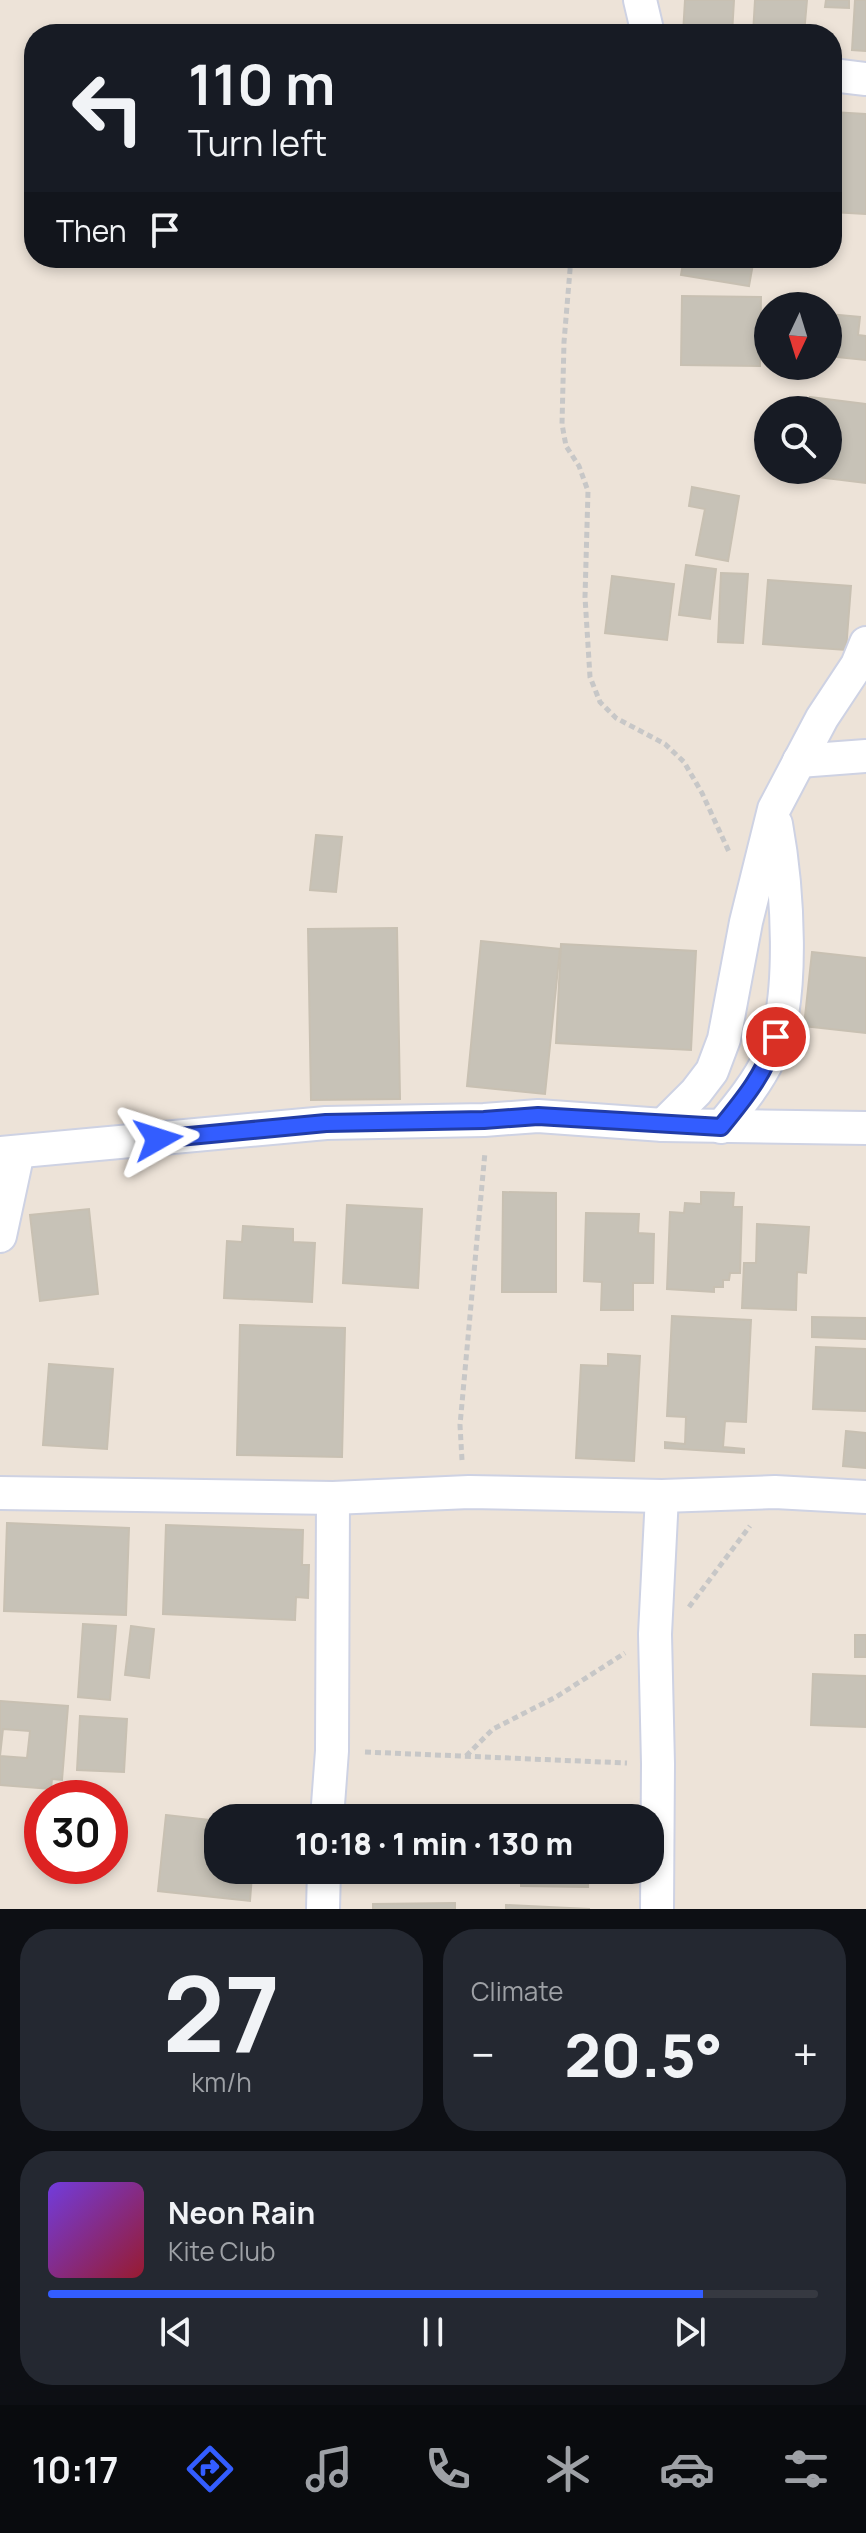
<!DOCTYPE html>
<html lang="en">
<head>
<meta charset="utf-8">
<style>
	:root { --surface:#171b24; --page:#242831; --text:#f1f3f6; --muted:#9ea1a6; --line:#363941; --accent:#335dff }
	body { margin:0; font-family:Manrope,sans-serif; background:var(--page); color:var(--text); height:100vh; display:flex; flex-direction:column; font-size:30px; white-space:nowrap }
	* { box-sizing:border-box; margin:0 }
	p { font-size:26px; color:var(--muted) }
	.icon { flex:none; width:44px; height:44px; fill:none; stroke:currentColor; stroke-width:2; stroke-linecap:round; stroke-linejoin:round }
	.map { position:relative; height:1909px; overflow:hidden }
	.sheet { display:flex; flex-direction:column; gap:20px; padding:20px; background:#0d0f14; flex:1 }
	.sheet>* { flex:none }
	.hud { position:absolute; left:24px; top:24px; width:818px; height:244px; border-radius:32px; box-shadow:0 4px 12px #0003; background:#171b24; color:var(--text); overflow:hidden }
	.needle { width:52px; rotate:184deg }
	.buttons { position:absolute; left:754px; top:292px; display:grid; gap:16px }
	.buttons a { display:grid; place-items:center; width:88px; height:88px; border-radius:50%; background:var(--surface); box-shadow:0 4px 12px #0003; font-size:40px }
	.speed { position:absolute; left:24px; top:1780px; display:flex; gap:16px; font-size:40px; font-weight:700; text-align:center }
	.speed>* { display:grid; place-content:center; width:104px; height:104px; border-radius:50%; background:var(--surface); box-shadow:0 4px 12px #0003; line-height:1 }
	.speed .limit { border:12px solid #d22; background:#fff; color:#111 }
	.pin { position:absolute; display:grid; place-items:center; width:68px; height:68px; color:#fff; margin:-34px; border:4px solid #fff; border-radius:50%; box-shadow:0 2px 8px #0007 }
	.me { position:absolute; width:88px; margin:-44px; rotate:84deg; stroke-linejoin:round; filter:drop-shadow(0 0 6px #0008) }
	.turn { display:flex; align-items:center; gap:28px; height:168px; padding:0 32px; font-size:36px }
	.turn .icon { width:104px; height:104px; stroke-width:2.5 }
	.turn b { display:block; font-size:56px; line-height:68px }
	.then { display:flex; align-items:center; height:76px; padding:0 32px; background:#0003; gap:16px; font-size:30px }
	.big { font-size:60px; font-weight:800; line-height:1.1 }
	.sheet .tile { flex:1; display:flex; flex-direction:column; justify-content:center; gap:12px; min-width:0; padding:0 28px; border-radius:32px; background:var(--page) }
	.sheet .dial { align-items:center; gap:0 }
	.dial b { font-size:104px; line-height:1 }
	.song { display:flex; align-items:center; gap:24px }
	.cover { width:96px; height:96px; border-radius:12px; background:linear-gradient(135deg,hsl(260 70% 55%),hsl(350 70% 35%)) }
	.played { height:8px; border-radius:4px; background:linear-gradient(90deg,var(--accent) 85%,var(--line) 85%) }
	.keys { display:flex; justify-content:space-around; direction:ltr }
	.heat { display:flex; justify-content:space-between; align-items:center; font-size:44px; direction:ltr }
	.sheet .tiles { flex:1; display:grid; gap:20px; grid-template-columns:1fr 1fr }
	.tile:last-child { grid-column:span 2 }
	.trip { position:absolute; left:204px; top:1804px; width:460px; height:80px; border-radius:32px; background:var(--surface); box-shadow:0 4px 12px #0003; font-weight:800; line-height:80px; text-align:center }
	.tabs { display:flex; height:128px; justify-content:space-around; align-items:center; background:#090b0e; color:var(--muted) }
	.tabs .icon { width:56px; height:56px }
	.tabs .active { color:var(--accent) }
	.tabs b { font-size:36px; color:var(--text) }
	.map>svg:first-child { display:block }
	.building { fill:#c7c2b7; stroke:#c8c0b2; stroke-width:2; fill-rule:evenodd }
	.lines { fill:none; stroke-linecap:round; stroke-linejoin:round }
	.street-casing { stroke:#ced2e3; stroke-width:36 }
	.path { stroke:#c7c7c7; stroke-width:5; stroke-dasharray:6 4; stroke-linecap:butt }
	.street { stroke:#fff; stroke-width:32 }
	.route-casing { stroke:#213ca6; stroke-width:20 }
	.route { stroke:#335dff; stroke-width:14 }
</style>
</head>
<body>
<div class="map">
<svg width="866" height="1909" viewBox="0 0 866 1909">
	<rect width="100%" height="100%" fill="#ede3d8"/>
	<g class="building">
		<polygon points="685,0 734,0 732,34 683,34"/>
		<polygon points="755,0 807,0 804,34 753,34"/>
		<polygon points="826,0 849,0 849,8 825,7"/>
		<polygon points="855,0 866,0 866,51 852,50"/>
		<polygon points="832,112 866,114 866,214 832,212"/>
		<polygon points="684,258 754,258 749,286 681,275"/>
		<polygon points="682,296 761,297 760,366 681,365"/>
		<polygon points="828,314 860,317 858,335 866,336 866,360 828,356"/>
		<polygon points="810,397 866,404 866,483 800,475 801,470 828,470 828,410 809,410"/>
		<polygon points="692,487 739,496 728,561 696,555 705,509 689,506"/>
		<polygon points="686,565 716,569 710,619 679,615"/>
		<polygon points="721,573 748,574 743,643 718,642"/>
		<polygon points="612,576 674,584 667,640 605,633"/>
		<polygon points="768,580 851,586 846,650 763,644"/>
		<polygon points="316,835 342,837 336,892 310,890"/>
		<polygon points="397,928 400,1099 311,1100 308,929"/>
		<polygon points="481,941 560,949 545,1094 467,1086"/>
		<polygon points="561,944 696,951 691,1050 556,1043"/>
		<polygon points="812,952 866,958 866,1033 804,1026"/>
		<polygon points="503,1192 556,1193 556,1292 502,1292"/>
		<polygon points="701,1192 734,1193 733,1207 742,1207 740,1273 730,1273 729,1280 723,1280 723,1287 714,1287 714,1292 667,1289 670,1212 684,1213 685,1203 701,1204"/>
		<polygon points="347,1205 422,1209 418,1288 343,1283"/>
		<polygon points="89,1209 98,1294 40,1301 30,1215"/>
		<polygon points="586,1213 639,1214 638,1233 654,1234 653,1283 633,1283 633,1310 601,1310 602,1282 584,1281"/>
		<polygon points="757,1224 809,1227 806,1273 797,1272 796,1310 742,1308 744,1263 756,1263"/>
		<polygon points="243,1226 293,1229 293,1242 315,1243 312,1302 224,1298 227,1241 242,1242"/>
		<polygon points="672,1316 751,1320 746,1422 725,1421 723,1447 744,1449 744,1453 665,1448 665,1442 685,1444 686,1417 667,1416"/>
		<polygon points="812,1317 866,1318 866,1339 812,1337"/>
		<polygon points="240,1325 345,1328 342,1457 237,1455"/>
		<polygon points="816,1347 866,1349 866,1411 813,1409"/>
		<polygon points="608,1354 640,1356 634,1461 576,1458 581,1365 608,1366"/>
		<polygon points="49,1364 113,1369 107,1449 43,1445"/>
		<polygon points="846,1431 866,1433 866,1468 843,1466"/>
		<polygon points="7,1523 129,1528 126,1615 4,1611"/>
		<polygon points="166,1525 303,1530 302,1565 309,1565 308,1598 296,1597 295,1620 163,1614"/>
		<polygon points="83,1624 116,1626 110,1700 78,1697"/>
		<polygon points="131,1626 154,1629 149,1678 125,1675"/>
		<rect x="855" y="1635" width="11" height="22"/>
		<polygon points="813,1674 866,1676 866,1727 811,1725"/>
		<path d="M 0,1701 L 68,1706 L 62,1780 L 52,1779 L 51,1789 L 0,1785 ZM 3,1729 L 30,1731 L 27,1758 L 0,1756 Z"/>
		<polygon points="80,1716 127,1719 124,1772 77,1770"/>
		<polygon points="166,1815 218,1821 218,1870 268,1870 268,1876 252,1875 250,1901 158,1891"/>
		<polygon points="521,1870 588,1870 588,1887 521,1886"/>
		<polygon points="455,1903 455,1909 373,1909 373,1904"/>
		<polygon points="506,1905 590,1909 506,1909"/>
	</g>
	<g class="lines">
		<defs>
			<g id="street">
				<polyline points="640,0 648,34"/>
				<polyline points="832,75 866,79"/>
				<polyline points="799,761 866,756"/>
				<polyline points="663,1125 696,1092 712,1071 724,1039 746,922 774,809 822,718 857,665 866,643"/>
				<path d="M 721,1127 C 740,1104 758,1082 770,1056 C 796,1000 787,884 776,824"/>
				<polyline points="0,1153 326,1123 484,1120 538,1116 663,1125 866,1128"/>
				<polyline points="0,1236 18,1152"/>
				<polyline points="0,1493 333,1498 469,1492 662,1496 775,1492 866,1497"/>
				<polyline points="327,1818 332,1751 333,1498"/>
				<polyline points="323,1909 324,1870"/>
				<polyline points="657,1909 658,1764 655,1634 662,1496"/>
			</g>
		</defs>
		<use href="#street" class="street-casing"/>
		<g class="path">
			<polyline points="571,258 564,342 562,424 566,446 579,466 588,491 585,597 590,677 600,702 616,718 665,744 684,762 702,793 730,854"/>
			<polyline points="462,1460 460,1425 485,1152"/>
			<polyline points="689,1607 750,1526"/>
			<polyline points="365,1752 627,1763"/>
			<polyline points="466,1756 493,1729 556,1697 625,1653"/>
		</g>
		<use href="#street" class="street"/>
	</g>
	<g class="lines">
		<defs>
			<path id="route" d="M 158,1139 L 326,1123 L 484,1120 L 538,1116 L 721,1127 C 744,1099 766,1072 776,1037"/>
		</defs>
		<use href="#route" class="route-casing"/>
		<use href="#route" class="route"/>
	</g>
</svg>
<div class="buttons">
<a><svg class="needle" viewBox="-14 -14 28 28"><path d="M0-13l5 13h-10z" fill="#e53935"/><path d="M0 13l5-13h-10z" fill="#9ea1a6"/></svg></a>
<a><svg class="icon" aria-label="search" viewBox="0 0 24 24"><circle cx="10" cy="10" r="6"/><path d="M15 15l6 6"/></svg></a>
</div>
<div class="speed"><div class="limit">30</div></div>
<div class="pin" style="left:776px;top:1037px;background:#d93025"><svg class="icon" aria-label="arrive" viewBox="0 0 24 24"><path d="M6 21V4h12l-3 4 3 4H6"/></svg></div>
<svg class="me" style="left:158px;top:1139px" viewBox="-20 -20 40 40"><path d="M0-17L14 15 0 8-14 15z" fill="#335dff" stroke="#fff" stroke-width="4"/></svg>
<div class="trip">10:18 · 1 min · 130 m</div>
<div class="hud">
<div class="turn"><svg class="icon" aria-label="left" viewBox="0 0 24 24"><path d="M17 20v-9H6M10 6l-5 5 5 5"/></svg><div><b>110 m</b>Turn left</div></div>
<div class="then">Then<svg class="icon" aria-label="arrive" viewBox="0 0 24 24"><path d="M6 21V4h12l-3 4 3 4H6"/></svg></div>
</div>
</div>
<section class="sheet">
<div class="tiles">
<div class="tile dial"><b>27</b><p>km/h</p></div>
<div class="tile"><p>Climate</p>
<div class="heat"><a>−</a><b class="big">20.5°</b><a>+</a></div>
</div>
<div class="tile">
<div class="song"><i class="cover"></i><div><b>Neon Rain</b><p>Kite Club</p></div></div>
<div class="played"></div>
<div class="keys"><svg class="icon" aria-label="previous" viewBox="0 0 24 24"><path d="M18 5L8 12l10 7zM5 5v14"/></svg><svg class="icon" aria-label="pause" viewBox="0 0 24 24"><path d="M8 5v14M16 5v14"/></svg><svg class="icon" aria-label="next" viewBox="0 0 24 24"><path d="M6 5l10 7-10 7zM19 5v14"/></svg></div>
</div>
</div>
</section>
<nav class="tabs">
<b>10:17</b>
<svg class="icon active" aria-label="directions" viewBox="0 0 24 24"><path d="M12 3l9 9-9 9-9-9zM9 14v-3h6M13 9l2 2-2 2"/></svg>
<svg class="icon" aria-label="music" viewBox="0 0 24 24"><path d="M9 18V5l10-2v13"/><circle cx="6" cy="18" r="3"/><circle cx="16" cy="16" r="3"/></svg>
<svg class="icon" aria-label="phone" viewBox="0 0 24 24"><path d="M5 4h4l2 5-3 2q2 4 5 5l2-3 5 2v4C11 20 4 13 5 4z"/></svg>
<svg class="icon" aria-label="climate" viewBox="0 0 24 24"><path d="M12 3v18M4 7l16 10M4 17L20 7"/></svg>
<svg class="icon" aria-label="car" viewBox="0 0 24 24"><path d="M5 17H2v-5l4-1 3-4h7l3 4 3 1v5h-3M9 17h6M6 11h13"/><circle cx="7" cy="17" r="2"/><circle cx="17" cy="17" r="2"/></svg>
<svg class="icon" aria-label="filters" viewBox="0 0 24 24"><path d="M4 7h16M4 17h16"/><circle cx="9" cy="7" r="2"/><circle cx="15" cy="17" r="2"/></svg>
</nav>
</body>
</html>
